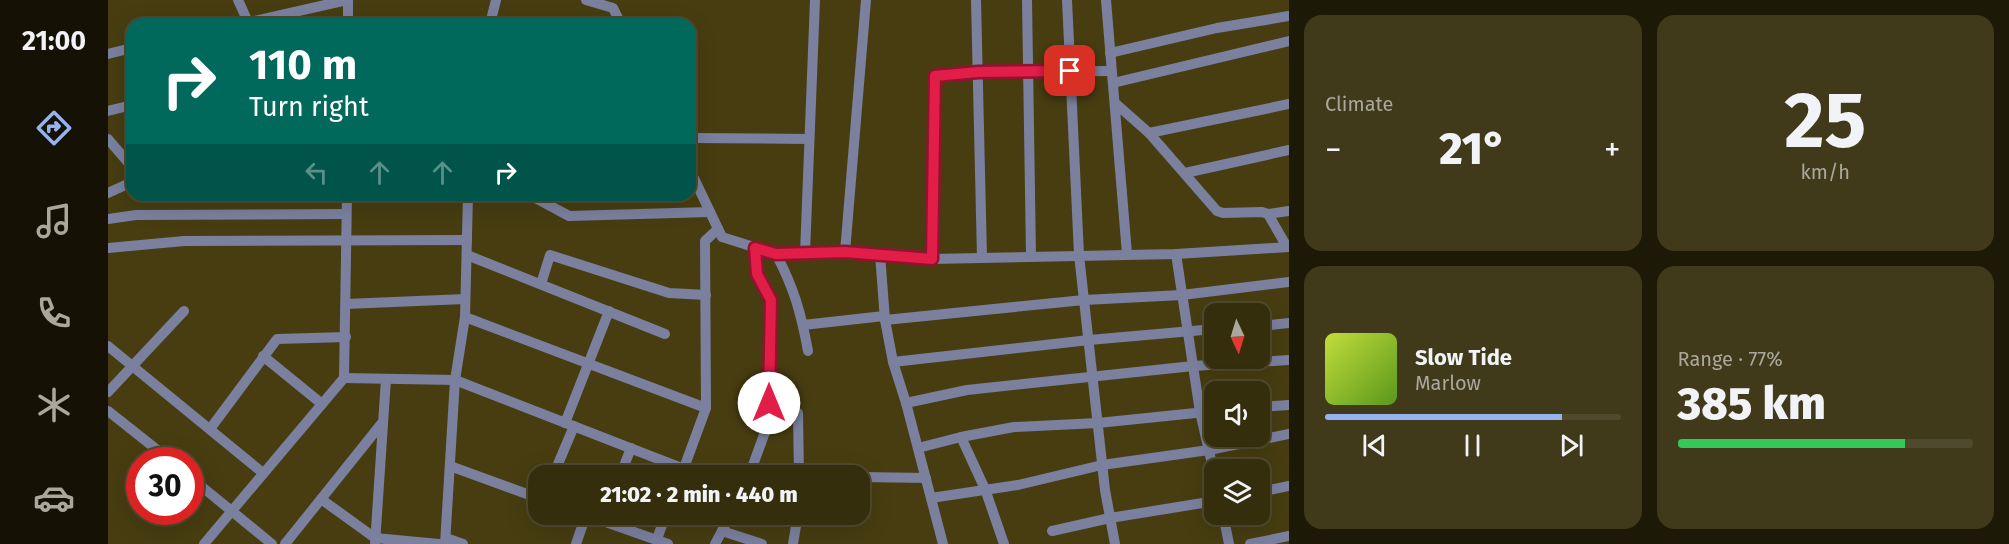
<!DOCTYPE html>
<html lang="en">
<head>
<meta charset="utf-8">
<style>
	:root { --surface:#352e0d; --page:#403a1b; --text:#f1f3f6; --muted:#aaa89d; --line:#4f4a2e; --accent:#95b2f1 }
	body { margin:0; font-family:"Fira Sans",sans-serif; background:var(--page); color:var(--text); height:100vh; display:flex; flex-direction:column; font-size:22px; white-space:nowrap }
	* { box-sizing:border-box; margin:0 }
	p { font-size:20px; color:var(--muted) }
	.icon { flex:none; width:33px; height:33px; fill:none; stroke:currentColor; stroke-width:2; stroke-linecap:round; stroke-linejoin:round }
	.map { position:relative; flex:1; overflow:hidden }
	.panel { display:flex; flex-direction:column; gap:15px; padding:15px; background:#1d1907; width:720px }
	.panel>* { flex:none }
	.top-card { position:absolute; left:18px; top:18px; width:570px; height:183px; border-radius:18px; box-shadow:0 6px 24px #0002,0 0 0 2px var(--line); background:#00695c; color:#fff; overflow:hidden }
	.needle { width:39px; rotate:176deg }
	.tools { position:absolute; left:1096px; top:303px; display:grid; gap:12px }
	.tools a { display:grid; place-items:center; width:66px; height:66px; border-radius:12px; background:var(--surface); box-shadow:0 6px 24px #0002,0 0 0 2px var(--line); font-size:30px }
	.speed { position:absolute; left:18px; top:447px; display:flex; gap:12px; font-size:30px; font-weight:700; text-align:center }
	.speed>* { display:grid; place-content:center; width:78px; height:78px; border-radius:50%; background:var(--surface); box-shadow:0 6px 24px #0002,0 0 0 2px var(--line); line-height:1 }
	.speed .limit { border:9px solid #d22; background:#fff; color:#111 }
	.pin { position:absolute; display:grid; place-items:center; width:51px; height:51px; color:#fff; margin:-26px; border-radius:12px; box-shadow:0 3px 9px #0006 }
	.me { position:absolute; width:66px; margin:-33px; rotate:0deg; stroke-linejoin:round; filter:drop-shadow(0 0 4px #0008) }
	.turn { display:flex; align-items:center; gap:21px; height:126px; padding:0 24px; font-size:27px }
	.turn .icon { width:78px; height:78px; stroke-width:2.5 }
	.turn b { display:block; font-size:42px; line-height:51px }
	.lanes { display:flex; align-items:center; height:57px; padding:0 24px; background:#0003; justify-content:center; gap:30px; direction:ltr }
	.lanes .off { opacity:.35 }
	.big { font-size:45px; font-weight:800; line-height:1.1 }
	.panel .tile { flex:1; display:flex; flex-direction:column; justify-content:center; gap:9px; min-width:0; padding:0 21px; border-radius:18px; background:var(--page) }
	.panel .dial { align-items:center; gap:0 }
	.dial b { font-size:78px; line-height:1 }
	.song { display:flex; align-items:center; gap:18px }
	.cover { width:72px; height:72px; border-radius:9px; background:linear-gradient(135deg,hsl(70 70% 55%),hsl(90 70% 35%)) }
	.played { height:6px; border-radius:3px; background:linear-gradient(90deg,var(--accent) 80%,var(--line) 80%) }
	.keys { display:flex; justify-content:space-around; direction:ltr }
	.heat { display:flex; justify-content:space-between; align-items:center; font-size:33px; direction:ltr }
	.charge { height:9px; border-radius:4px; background:linear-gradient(90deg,#34c759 77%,var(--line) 0) }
	.panel .tiles { flex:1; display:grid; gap:15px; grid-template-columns:repeat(2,1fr) }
	.trip { position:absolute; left:420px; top:465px; width:342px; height:60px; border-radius:18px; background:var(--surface); box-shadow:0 6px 24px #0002,0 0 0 2px var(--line); font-weight:800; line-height:60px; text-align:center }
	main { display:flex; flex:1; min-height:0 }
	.tabs { display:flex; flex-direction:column; width:108px; justify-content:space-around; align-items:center; background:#151205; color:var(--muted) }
	.tabs .icon { width:42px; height:42px }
	.tabs .selected { color:var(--accent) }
	.tabs b { font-size:27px; color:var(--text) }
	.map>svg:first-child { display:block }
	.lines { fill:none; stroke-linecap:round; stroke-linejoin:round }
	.minor { stroke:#7a809e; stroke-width:10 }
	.route-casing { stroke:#92132f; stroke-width:15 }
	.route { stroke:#e11d48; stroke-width:10 }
</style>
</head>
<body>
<main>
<nav class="tabs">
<b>21:00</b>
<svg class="icon selected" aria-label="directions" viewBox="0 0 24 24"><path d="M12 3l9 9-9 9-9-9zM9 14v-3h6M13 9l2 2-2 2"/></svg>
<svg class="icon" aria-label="music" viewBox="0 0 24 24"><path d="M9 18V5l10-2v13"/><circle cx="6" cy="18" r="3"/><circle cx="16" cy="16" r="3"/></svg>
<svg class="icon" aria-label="phone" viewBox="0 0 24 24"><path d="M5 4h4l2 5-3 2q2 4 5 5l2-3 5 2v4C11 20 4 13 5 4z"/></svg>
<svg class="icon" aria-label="climate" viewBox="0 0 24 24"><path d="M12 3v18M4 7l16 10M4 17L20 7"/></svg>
<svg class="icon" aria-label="car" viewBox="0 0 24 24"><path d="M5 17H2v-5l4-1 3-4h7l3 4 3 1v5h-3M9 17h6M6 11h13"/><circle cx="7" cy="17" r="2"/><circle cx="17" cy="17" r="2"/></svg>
</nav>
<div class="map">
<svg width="1181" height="544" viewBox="0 0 1181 544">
	<rect width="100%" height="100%" fill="#473d11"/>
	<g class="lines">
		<g class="minor">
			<polyline points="130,0 140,22"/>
			<polyline points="478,0 505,8 513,24"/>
			<polyline points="868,0 874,258"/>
			<polyline points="919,0 923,256"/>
			<polyline points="959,0 971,255 997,490 1007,544"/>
			<polyline points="998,0 1019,254"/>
			<polyline points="133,24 239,0"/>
			<polyline points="240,24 240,0"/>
			<polyline points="382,24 388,0"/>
			<polyline points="1002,53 1109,28 1181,16"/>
			<polyline points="0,54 24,48"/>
			<polyline points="1005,83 1181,41"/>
			<polyline points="1007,103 1041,133 1109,211 1115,213 1154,212 1160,214 1181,211"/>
			<polyline points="0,111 24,105"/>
			<polyline points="1041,133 1181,104"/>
			<polyline points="582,138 701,139"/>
			<polyline points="0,139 24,167"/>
			<polyline points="582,170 614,237 668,254 737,252 772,254 777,320 785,362 798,403 835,544"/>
			<polyline points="1077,173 1181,150"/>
			<polyline points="0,193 24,182"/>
			<polyline points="422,195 461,216 602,212"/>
			<polyline points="1160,214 1179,247"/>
			<polyline points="0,219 28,215 238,214"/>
			<polyline points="0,248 76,241 359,240"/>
			<polyline points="737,252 758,0"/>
			<polyline points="697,253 707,0"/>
			<path d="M 668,254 C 686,288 693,313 700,351"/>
			<polyline points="772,254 824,259 1068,254 1181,247"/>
			<polyline points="1068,254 1092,412 1107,477"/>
			<polyline points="359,255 557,334"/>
			<polyline points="824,259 827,76 870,72 1003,71"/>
			<polyline points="433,284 442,255 561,293 598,295"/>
			<polyline points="238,304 357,299"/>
			<polyline points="357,317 598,408"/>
			<polyline points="777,320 976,300 1074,295 1181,282"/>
			<polyline points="695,325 776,316"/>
			<polyline points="1152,326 1181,323"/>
			<polyline points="0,346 155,473"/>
			<polyline points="155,356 214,404"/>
			<polyline points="785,362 981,340 1107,329"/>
			<polyline points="236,378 347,380 594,476"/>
			<polyline points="0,392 76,311"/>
			<polyline points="798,403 859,390 1085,366 1181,360"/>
			<polyline points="1152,407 1181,405"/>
			<polyline points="0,411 62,460"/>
			<polyline points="690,413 691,476"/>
			<polyline points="457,423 501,311"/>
			<polyline points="102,429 169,339 238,337"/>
			<polyline points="853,437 877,489 896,544"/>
			<polyline points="810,448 853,437 906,427 990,423 1107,411"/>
			<polyline points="342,466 430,498"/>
			<polyline points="445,476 466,426"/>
			<polyline points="512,476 523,448"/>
			<polyline points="573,476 598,408 597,241 610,229"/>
			<polyline points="641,476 661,421 663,300 649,274 647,248"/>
			<polyline points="82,477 164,544"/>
			<polyline points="752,477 818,478"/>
			<polyline points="1152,492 1181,486"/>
			<polyline points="823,498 910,485 994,465 1101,450 1181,434"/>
			<polyline points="213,499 267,538 331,544"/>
			<polyline points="475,514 560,544"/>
			<polyline points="1115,514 1121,544"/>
			<polyline points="614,531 654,544"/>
			<polyline points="944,531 1002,518 1107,501"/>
			<polyline points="338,538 355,544"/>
			<polyline points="549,539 558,514"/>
			<polyline points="96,544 236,378 239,195"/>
			<polyline points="177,544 274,423"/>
			<polyline points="267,544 278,379"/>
			<polyline points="337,544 347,380 357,317 360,195"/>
			<polyline points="468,544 478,515"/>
			<polyline points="607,544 623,514"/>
			<polyline points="685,544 690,514"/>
			<polyline points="1142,544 1181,536"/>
		</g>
	</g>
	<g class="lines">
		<defs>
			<polyline id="route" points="661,403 663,300 649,274 647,248 668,254 737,252 824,259 827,76 870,72 962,71"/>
		</defs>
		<use href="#route" class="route-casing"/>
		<use href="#route" class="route"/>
	</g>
</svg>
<div class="tools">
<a><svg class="needle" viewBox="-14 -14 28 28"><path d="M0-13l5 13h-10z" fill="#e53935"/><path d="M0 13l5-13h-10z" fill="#aaa89d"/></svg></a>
<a><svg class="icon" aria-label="sound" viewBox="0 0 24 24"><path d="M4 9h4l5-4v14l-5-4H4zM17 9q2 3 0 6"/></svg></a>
<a><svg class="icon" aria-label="layers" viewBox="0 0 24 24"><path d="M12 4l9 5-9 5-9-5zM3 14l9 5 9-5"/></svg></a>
</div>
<div class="speed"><div class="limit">30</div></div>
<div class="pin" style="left:962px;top:71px;background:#d93025"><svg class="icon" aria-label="arrive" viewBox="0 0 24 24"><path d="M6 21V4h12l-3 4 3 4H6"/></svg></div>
<svg class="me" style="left:661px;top:403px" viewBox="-20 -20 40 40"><circle r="19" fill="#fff"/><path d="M0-13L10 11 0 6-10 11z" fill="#e11d48"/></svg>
<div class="trip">21:02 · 2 min · 440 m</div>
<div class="top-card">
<div class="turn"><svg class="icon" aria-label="right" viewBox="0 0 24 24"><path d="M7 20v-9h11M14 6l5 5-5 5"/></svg><div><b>110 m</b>Turn right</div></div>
<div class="lanes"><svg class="icon off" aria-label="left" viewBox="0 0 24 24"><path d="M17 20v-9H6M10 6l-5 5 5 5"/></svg><svg class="icon off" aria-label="ahead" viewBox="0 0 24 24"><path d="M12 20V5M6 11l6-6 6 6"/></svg><svg class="icon off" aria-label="ahead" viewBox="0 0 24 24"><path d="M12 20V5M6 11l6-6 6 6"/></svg><svg class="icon" aria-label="right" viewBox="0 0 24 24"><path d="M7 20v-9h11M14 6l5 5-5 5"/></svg></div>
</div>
</div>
<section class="panel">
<div class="tiles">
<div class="tile"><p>Climate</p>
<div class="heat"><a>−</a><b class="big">21°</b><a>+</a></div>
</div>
<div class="tile dial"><b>25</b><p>km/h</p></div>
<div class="tile">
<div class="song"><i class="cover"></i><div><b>Slow Tide</b><p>Marlow</p></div></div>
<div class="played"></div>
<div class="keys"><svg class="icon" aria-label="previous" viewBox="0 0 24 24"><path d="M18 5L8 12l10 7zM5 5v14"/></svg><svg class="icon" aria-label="pause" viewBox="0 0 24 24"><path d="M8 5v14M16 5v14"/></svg><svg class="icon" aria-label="next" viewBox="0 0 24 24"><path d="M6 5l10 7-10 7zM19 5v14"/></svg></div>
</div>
<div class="tile"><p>Range · 77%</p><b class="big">385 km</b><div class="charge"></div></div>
</div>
</section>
</main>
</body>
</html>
